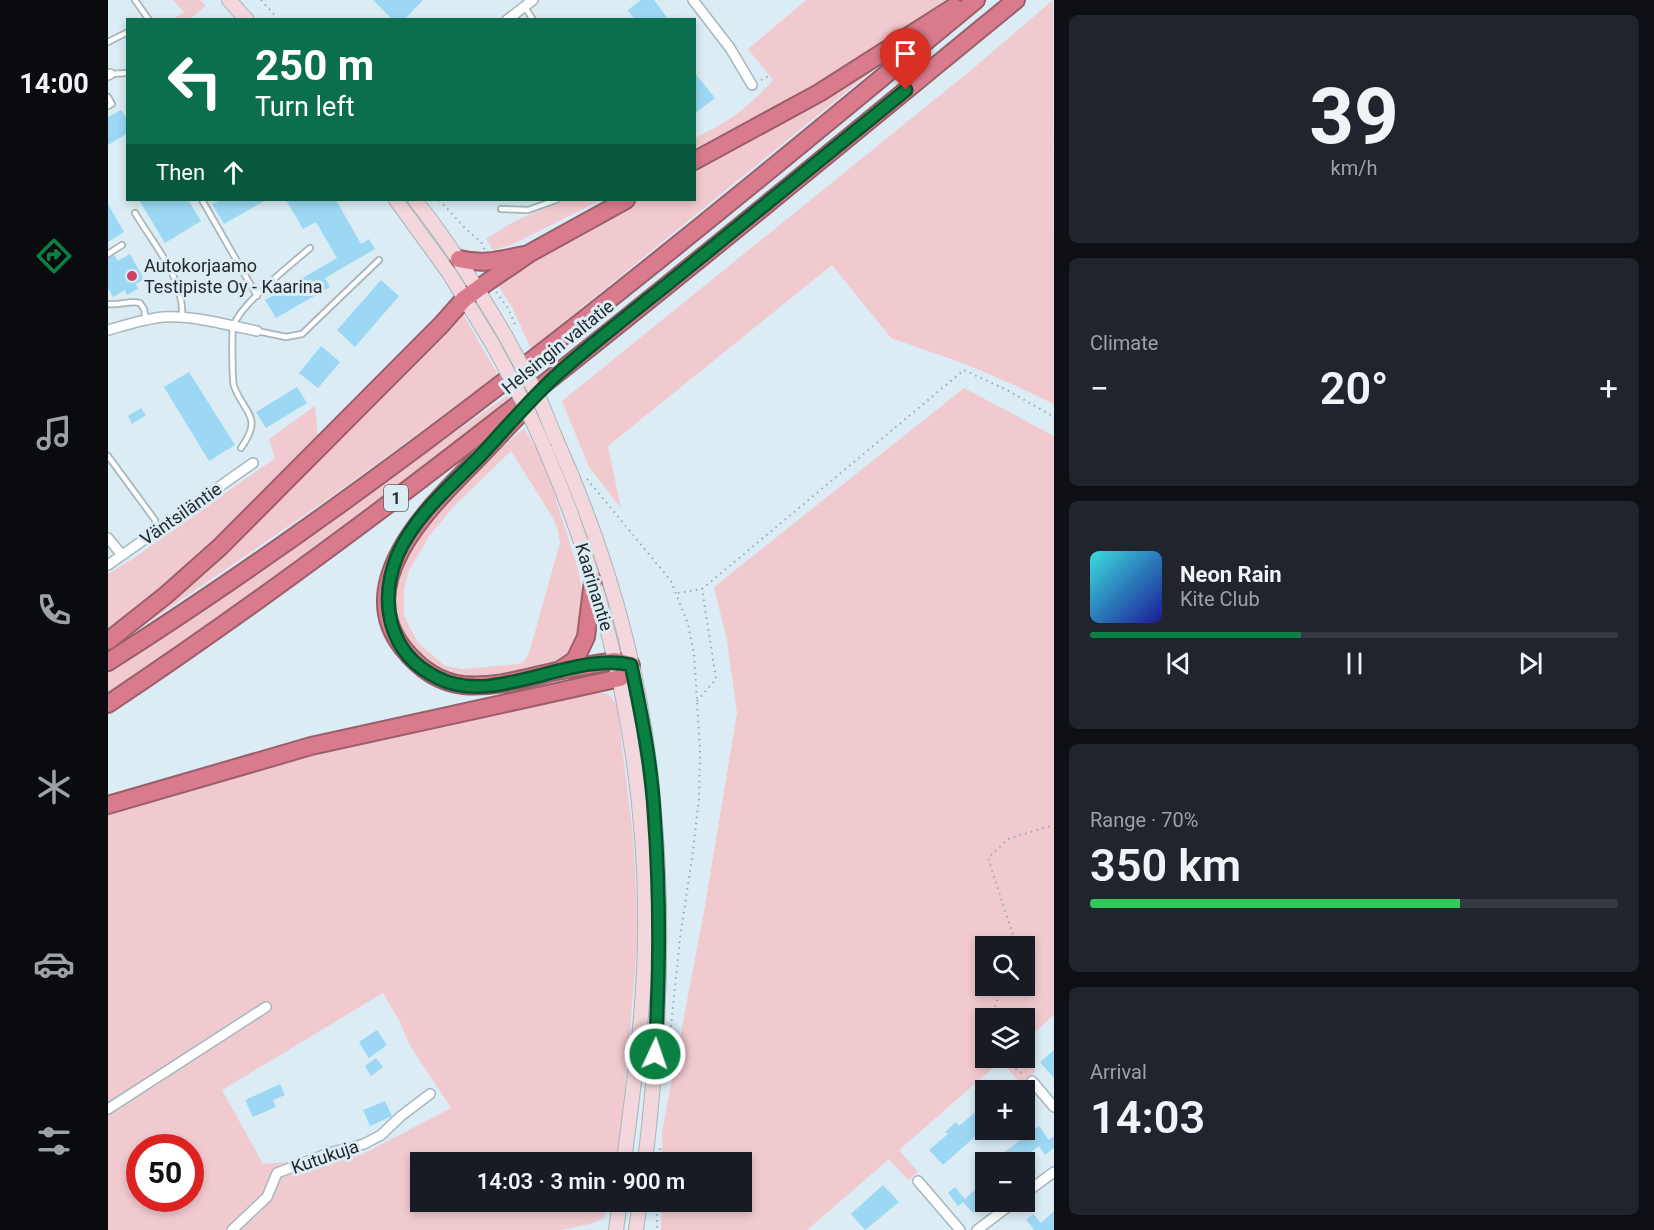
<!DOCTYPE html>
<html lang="en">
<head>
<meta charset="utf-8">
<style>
	:root { --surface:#171b24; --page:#20242c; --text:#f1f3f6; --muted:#9ea1a6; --line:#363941; --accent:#0b8043 }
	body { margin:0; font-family:Roboto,sans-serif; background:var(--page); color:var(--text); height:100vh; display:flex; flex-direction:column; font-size:22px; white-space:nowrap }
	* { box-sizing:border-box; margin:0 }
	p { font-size:20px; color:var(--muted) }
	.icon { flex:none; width:33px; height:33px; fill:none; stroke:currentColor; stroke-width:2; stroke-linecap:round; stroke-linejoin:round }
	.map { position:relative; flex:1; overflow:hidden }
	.panel { display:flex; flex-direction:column; gap:15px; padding:15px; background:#0d0f14; width:600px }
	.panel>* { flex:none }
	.guide { position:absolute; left:18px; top:18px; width:570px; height:183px; border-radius:0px; box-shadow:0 3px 9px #0003; background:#0b6e4f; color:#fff; overflow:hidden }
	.fabs { position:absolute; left:867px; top:936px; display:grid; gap:12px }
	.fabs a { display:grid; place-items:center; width:60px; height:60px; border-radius:0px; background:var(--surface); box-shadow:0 3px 9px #0003; font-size:30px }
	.speed { position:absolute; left:18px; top:1134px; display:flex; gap:12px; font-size:30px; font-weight:700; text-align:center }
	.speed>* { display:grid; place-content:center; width:78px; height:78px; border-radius:50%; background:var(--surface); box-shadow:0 3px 9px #0003; line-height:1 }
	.speed .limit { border:9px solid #d22; background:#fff; color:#111 }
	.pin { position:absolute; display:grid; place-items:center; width:51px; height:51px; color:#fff; margin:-62px -26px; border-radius:50% 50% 50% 0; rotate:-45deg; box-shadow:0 0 6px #0007 }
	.pin .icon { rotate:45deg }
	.me { position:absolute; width:66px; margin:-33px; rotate:3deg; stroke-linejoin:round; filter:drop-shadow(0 0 4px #0008) }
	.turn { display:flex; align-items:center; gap:21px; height:126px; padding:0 30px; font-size:27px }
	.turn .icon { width:78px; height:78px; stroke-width:2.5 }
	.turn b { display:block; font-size:42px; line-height:51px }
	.then { display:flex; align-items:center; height:57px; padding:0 30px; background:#0003; gap:12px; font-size:22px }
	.big { font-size:45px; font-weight:600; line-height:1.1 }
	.panel .tile { flex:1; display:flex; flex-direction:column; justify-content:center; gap:9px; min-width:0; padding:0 21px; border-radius:9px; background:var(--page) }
	.panel .dial { align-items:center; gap:0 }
	.dial b { font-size:78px; line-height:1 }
	.song { display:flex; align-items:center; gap:18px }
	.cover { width:72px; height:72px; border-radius:9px; background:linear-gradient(135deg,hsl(180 70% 55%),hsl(240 70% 35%)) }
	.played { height:6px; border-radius:3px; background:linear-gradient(90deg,var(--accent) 40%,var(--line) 40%) }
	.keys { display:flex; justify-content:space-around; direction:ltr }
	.heat { display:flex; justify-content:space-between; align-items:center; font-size:33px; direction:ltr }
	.charge { height:9px; border-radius:4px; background:linear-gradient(90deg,#34c759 70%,var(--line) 0) }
	.trip { position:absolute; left:302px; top:1152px; width:342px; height:60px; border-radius:0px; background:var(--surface); box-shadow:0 3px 9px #0003; font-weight:600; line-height:60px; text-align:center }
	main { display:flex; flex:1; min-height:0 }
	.tab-bar { display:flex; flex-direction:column; width:108px; justify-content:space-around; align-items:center; background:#090b0e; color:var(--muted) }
	.tab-bar .icon { width:42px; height:42px }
	.tab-bar .current { color:var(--accent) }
	.tab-bar b { font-size:27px; color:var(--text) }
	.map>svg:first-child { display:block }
	.green { fill:#f1cacf; fill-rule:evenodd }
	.building { fill:#9cd8f3 }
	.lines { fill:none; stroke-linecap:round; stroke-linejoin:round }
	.service-casing { stroke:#a6b6bd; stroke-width:8 }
	.minor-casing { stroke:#a6b6bd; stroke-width:12 }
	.secondary-casing { stroke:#a6b6bd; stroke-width:16 }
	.motorway-casing { stroke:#9a5f6b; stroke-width:20 }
	.path { stroke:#9ca9af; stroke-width:2; stroke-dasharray:1.5 4.5; stroke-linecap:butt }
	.service { stroke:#fff; stroke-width:4.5 }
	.minor { stroke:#fff; stroke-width:9 }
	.secondary { stroke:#f4d7dd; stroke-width:14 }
	.motorway { stroke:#da7b8d; stroke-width:16 }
	.secondary-bridge-casing { stroke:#a6b6bd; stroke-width:16; stroke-linecap:butt }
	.secondary-bridge { stroke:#f4d7dd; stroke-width:14 }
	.route-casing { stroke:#07532c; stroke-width:15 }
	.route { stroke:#0b8043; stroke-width:10 }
	.poi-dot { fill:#d04166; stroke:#dbecf4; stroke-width:2 }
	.labels { text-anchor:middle; stroke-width:6; stroke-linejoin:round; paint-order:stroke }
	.shield { fill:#dbecf4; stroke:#5b6469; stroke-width:1.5 }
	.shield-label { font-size:16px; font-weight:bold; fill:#242a2d }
	.poi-label { font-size:18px; fill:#242a2d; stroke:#dbecf4; text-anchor:start }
	.street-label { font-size:18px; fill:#242a2d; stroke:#dbecf4 }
</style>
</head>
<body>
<main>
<nav class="tab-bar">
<b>14:00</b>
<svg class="icon current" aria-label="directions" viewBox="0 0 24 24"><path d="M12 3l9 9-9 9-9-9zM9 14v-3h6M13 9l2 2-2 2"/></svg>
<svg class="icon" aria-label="music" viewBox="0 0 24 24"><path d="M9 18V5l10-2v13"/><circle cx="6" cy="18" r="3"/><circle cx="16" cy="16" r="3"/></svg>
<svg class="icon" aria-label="phone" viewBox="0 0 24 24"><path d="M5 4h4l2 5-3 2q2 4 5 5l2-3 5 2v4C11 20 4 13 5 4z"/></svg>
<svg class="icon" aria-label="climate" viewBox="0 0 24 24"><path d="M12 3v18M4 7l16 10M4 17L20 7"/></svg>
<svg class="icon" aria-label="car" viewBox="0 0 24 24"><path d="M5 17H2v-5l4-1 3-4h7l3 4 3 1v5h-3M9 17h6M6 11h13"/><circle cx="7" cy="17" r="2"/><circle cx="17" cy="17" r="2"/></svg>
<svg class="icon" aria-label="filters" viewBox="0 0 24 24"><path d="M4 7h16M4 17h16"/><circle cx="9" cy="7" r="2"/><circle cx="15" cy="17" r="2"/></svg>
</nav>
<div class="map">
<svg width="946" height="1230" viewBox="0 0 946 1230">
	<rect width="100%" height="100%" fill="#dbecf4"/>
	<g class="green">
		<polygon points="65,0 92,0 98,6 82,19 65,19 76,12"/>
		<path d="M 698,0 L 837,0 L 784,38 L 697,94 L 587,153 L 587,138 C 622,121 638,109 665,80 L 640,49 Z"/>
		<polygon points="945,0 946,404 904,384 857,364 783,338 724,265 500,446 513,508 481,467 454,401 862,71"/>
		<polygon points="786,53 423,349 404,307 388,282 446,249 496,216 527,200 586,200 587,167"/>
		<polygon points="455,200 493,200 403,245 385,250 378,239 407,221"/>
		<polygon points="355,314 390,375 223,497 26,632 25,629"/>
		<path d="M 856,388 L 946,436 L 946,1015 L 917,1041 L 916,1018 L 878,1018 L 878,1058 L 916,1058 L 928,1071 L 913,1084 L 893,1061 L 791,1150 L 810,1172 L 800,1180 L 781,1159 L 699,1230 L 553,1230 L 554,1202 L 633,1202 L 633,1162 L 554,1162 L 554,1132 L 596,912 L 629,713 L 619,641 L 606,587 ZM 878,946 L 916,946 L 916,986 L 878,986 Z"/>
		<polygon points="400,395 403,402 120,610 0,693 0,671 112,598"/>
		<path d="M 207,406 L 210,438 C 144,505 78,577 0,632 L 0,574 L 26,558 L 167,458 L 161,439 Z"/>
		<path d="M 416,428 L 437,465 L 470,569 L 475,595 L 475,613 L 468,644 L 460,655 L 437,669 L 356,677 L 341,675 L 309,657 L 289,622 L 286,608 L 290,576 L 310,535 L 355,482 ZM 403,451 L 445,518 L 449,527 L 452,543 L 421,653 L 415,662 L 410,664 L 354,669 L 337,666 L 310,643 L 296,616 L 296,589 L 301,570 L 322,535 L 346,506 Z"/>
		<path d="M 490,692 L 500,694 L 509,705 L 525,835 L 530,933 L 511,1162 L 312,1162 L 312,1202 L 499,1202 L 496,1218 L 483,1224 L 452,1230 L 0,1230 L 0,814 L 168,763 L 359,717 ZM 275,993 L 292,1022 L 301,1044 L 343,1108 L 253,1155 L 155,1164 L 114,1090 ZM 32,1148 L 82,1148 L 82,1198 L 32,1198 Z"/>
	</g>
	<g class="building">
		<polygon points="265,0 315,0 296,20 285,20"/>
		<polygon points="533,0 546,0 561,20 527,20 520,10"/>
		<polygon points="586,72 607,98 586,114"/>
		<polygon points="13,110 20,121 20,133 0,145 0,117"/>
		<polygon points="31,200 80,200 93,221 57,243"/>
		<polygon points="113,200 158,200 116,224 104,204"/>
		<polygon points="178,200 228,200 253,244 261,239 267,249 217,278 222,287 168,318 157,300 229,258 208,222 195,229"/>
		<polygon points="0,204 16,232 0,242"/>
		<polygon points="22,254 36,279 28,284 30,289 19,295 17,290 5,297 0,288 0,258 6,255 10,261"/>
		<polygon points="273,280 291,296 247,347 229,330"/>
		<polygon points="213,346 232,362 210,388 191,373"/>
		<polygon points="81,372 127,445 101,461 56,387"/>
		<polygon points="189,387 199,403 158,428 148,412"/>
		<polygon points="33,408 38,415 24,424 20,416"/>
		<polygon points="269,1030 279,1045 261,1058 251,1042"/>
		<polygon points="946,1050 946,1078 932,1062"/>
		<polygon points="268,1058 275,1067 263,1076 257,1066"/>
		<polygon points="172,1084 177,1095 165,1100 168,1107 145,1117 137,1100"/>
		<polygon points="277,1101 284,1116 262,1126 255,1110"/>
		<polygon points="878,1103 878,1138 872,1132 835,1165 821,1150 840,1134 837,1132 848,1122 851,1126"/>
		<polygon points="931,1126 941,1140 946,1136 946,1148 937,1155 931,1146 909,1162 883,1162"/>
		<polygon points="877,1181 878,1202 865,1213 855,1202 850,1206 840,1193 847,1187 857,1199"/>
		<polygon points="775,1185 791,1202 757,1230 743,1214"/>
		<polygon points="946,1211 946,1230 925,1230 926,1229 918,1220 925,1214 933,1223"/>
	</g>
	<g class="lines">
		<defs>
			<g id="service">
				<polyline points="27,0 41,20"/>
				<polyline points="417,7 425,20"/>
				<polyline points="0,42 20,32"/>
				<polyline points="2,74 20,73"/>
				<polyline points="0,97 4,104 0,106"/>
				<polyline points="94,200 149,296"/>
				<polyline points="393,209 420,210 448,200"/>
				<path d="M 27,213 C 46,245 77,279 74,318"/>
				<polyline points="0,254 14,245"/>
				<path d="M 0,304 C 11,306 21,300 32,303 L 36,309 L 38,320"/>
				<polyline points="149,331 178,337 194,334 271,260"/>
				<path d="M 133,448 C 156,416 136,414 126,386 C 124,380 124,333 125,327 C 131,305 184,264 202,248"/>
				<polyline points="0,456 47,520 49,531"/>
			</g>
			<g id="minor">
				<polyline points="585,0 622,48 644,85"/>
				<polyline points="399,20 425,0"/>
				<polyline points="0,75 2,74"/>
				<path d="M 0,330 C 18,325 36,319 55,317 C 85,315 119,325 149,331"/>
				<polyline points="0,538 14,555"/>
				<polyline points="0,565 145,463"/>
				<polyline points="924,1081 946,1107"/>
				<polyline points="0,1109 158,1007"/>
				<polyline points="810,1181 852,1230"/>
				<polyline points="916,1194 946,1172"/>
				<polyline points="124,1230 159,1197 169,1173 221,1153 256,1144 273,1135 293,1116 322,1094"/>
				<polyline points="869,1230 906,1202"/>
			</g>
			<g id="secondary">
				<polyline points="121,0 139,20"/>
				<polyline points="288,200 341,273 385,345"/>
				<path d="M 307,200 C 341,242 369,288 397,335"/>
				<path d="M 448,439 C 500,555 536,682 546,810 C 556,926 551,1047 537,1162"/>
				<path d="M 437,449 C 504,604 540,771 537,940 C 536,1015 525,1089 516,1162"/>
				<polyline points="508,1230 512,1202"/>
				<polyline points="528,1230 532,1202"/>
			</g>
			<g id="motorway">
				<polyline points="586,161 711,93 846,7"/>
				<path d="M 351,259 C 376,265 391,260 416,255"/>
				<polyline points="0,641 58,595 112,547 334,324 356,299 381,281 422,253 518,200"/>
				<path d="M 0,662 C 308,466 587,232 868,0"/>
				<polyline points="452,670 467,660 478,637 485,581"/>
				<path d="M 0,704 C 319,491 612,242 908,0"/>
				<path d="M 0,805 L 203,746 L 512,678 L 523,665 L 507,661 C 488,664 468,667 449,671 C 418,678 387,688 355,685 C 330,682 310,667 295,648 C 242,581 326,503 369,459 C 384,444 398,428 413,413"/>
			</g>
		</defs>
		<use href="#service" class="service-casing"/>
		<use href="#minor" class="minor-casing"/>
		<use href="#secondary" class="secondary-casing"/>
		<use href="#motorway" class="motorway-casing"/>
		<g class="path">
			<polyline points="153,0 171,20"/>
			<polyline points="653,80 661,76"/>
			<polyline points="331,200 357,228 373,242 377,250"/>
			<polyline points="388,292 400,308 408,327"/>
			<polyline points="479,479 563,581 580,624 586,654 592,750 591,798 585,851 572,938 561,1046"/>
			<polyline points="570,593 594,589"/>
			<polyline points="589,701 608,679 594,589 856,370 899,390 946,417"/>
			<polyline points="906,946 907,941 880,858 900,839 946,825"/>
			<polyline points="883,1018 894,986"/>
			<polyline points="893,1058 917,1076"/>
			<polyline points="551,1162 552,1147"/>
			<polyline points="549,1202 549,1230"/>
		</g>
		<use href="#service" class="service"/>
		<use href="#minor" class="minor"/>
		<use href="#secondary" class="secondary"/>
		<use href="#motorway" class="motorway"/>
		<defs>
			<g id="secondary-bridge">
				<polyline points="397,335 432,400 448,439"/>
				<polyline points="385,345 419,409 437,449"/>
			</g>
		</defs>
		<use href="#secondary-bridge" class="secondary-bridge-casing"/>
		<use href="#secondary-bridge" class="secondary-bridge"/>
	</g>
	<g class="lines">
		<defs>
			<path id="route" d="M 547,1054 C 552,973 552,891 546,811 C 543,762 533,713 523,665 C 464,651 387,707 330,678 C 280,654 270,601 290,554 C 308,514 344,485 373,455 C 399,427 424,397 452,372 C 492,337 535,304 577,270 C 651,210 724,150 798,90"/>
		</defs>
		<use href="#route" class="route-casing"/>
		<use href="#route" class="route"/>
	</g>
	<circle class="poi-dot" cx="24" cy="276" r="6"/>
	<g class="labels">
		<rect class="shield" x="276" y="485" width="24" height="26" rx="4.5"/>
		<g class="shield-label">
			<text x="288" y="504">1</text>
		</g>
		<g class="poi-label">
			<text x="36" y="272">Autokorjaamo<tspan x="36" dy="21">Testipiste Oy - Kaarina</tspan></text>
		</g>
		<g class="street-label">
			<text transform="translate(450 347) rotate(-39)" y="6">Helsingin valtatie</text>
			<text transform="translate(73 514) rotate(-35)" y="6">Väntsiläntie</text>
			<text transform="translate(486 587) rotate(73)" y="6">Kaarinantie</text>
			<text transform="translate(217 1157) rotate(-19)" y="6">Kutukuja</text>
		</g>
	</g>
</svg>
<div class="fabs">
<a><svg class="icon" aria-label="search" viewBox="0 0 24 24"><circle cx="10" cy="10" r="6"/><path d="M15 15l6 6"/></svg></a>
<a><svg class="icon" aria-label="layers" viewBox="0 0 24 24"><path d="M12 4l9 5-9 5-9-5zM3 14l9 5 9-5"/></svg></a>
<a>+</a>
<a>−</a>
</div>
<div class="speed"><div class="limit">50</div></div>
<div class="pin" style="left:798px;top:90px;background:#d93025"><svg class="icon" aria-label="arrive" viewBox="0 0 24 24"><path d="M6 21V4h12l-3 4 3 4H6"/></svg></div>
<svg class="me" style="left:547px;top:1054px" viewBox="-20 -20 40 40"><circle r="17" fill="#0b8043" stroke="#fff" stroke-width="3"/><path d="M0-11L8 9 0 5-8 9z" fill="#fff"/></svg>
<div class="trip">14:03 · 3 min · 900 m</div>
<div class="guide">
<div class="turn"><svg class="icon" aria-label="left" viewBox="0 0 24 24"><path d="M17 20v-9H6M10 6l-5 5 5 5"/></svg><div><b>250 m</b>Turn left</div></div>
<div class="then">Then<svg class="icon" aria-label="ahead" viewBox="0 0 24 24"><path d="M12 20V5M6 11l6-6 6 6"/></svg></div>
</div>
</div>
<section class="panel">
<div class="tile dial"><b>39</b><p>km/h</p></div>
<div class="tile"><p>Climate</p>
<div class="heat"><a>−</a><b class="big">20°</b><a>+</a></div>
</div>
<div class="tile">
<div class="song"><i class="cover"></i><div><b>Neon Rain</b><p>Kite Club</p></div></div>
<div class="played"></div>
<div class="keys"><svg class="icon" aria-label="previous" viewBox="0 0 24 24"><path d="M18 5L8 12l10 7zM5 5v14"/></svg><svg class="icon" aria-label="pause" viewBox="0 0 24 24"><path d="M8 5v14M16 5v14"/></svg><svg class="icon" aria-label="next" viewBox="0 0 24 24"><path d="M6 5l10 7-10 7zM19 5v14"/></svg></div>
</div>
<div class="tile"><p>Range · 70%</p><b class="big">350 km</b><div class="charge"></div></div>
<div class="tile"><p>Arrival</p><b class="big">14:03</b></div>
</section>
</main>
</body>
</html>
